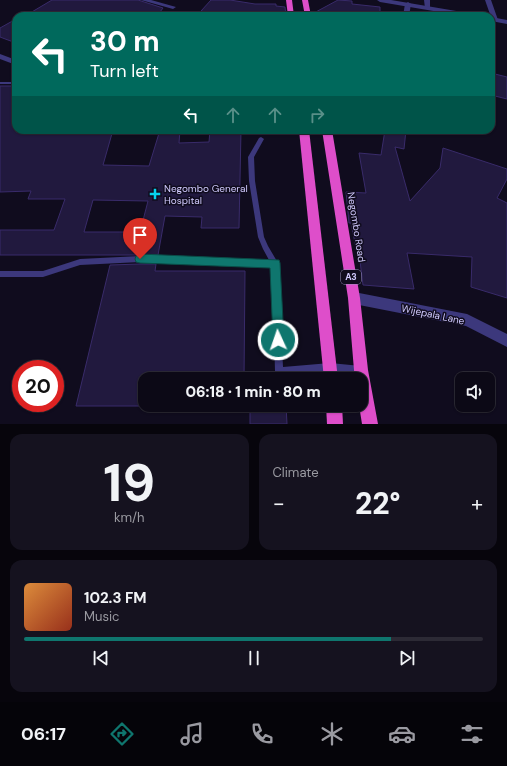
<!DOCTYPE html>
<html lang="en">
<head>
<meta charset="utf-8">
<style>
	:root { --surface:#0c0916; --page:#15121f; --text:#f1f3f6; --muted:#9a9aa1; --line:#2c2a35; --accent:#0f766e }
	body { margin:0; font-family:"DM Sans",sans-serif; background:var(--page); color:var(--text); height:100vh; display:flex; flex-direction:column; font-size:15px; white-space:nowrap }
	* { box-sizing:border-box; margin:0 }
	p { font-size:13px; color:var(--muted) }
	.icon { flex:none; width:22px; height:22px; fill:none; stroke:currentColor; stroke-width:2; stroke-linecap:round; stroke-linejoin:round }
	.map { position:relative; height:424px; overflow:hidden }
	.sheet { display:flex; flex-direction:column; gap:10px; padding:10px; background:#07050c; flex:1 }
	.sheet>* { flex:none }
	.banner { position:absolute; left:12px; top:12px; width:483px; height:122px; border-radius:12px; box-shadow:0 1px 3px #0004,0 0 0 1px var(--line); background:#00695c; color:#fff; overflow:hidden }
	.tools { position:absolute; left:455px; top:372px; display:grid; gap:8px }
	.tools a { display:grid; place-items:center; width:40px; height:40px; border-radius:8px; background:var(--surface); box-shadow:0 1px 3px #0004,0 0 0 1px var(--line); font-size:20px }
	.speed { position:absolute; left:12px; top:360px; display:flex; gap:8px; font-size:20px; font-weight:700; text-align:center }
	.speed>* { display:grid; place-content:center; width:52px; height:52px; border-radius:50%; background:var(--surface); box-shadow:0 1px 3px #0004,0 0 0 1px var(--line); line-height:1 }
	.speed .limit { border:6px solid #d22; background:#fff; color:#111 }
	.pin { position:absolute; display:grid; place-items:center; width:34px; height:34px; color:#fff; margin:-41px -17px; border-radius:50% 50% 50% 0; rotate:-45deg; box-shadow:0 0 4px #0007 }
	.pin .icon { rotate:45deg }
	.me { position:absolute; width:44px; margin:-22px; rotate:357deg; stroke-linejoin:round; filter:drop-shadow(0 0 3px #0008) }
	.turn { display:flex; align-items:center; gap:14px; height:84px; padding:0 12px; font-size:18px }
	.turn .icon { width:52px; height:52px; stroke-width:2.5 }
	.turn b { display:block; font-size:28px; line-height:34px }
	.lanes { display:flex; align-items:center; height:38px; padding:0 12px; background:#0003; justify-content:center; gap:20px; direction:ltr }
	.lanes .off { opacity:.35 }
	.big { font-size:30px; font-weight:800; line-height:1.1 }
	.sheet .card { flex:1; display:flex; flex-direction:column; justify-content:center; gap:6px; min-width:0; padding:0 14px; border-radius:12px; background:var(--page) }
	.sheet .dial { align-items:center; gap:0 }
	.dial b { font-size:52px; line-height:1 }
	.song { display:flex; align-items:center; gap:12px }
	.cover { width:48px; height:48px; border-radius:6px; background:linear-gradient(135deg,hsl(30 70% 55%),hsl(10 70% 35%)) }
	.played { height:4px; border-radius:2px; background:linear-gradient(90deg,var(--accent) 80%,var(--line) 80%) }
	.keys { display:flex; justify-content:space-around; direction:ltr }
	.heat { display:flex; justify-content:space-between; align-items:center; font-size:22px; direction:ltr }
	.sheet .tiles { flex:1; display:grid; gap:10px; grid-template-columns:1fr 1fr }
	.card:last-child { grid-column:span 2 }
	.trip { position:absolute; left:138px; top:372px; width:230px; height:40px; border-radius:12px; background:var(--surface); box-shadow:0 1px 3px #0004,0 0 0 1px var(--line); font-weight:800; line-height:40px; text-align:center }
	.dock { display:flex; height:64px; justify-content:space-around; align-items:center; background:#050409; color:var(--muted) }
	.dock .icon { width:28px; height:28px }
	.dock .active { color:var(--accent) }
	.dock b { font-size:18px; color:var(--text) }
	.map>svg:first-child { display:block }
	.building { fill:#21193e; stroke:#392b6a; fill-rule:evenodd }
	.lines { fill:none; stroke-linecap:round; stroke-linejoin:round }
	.service { fill:#3c387c; fill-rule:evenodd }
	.minor { fill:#3c387c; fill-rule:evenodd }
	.tertiary { fill:#3c387c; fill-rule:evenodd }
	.trunk { fill:#de4eca; fill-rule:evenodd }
	.route { fill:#0f766e; stroke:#0a4d48 }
	.poi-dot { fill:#06d2ee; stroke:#100c1e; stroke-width:1.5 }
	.labels { text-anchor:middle; stroke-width:3; stroke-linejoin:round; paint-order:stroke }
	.shield { fill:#100c1e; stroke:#9791bb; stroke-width:1 }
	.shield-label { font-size:9px; font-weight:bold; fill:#d1cafe }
	.poi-label { font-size:10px; fill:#d1cafe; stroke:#100c1e; text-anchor:start }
	.street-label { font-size:10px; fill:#d1cafe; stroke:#100c1e }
</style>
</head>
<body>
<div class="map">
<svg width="507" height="424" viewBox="0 0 507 424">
	<rect width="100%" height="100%" fill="#100c1e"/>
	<g class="building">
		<polygon points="52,0 138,0 163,8 157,16 25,16"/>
		<polygon points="211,0 230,0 255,4 276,4 276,6 285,7 286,16 203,16 206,12 201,11"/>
		<polygon points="338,0 352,1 352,4 380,7 380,16 312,16 312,14"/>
		<polygon points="16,19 16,43 0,37 0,28"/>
		<polygon points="491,73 507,77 507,99 491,95"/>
		<path d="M 0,86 L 16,86 L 16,132 L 57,134 L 59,130 L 113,130 L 103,165 L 149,166 L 160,130 L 180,130 L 179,143 L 209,142 L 210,130 L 241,130 L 239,228 L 201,228 L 202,217 L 165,216 L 158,255 L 0,255 L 0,230 L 54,230 L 65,199 L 28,199 L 31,191 L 0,192 ZM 93,200 L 148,201 L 140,232 L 84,232 Z"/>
		<polygon points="385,130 406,130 404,149 395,147 410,201 440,168 443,148 507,169 507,179 497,198 507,203 507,298 471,287 472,257 407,253 414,289 363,285 359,253 357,253 351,223 349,223 346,192 366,193 359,153 381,155"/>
		<polygon points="140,264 156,264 155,271 245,271 244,379 145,379 145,406 76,406 110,265"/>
		<polygon points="250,405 286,405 287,424 250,424"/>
	</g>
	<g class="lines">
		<g class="service">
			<rect x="0" y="82" width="16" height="2"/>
			<polygon points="261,137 264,139 254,157 255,181 264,237 268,246 278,263 283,367 330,363 361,366 364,367 365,370 364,373 361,374 330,371 279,375 276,374 275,371 272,266 140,262 80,265 43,277 0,277 0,271 43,271 80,259 140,256 269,260 263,249 258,237 249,181 248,157 259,138"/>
		</g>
		<g class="minor">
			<polygon points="141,0 151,0 176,7 173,9"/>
			<polygon points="424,0 430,0 430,9 425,8"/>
			<polygon points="485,0 491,0 498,20 497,21 492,20"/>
			<polygon points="408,2 411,4 409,16 403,16 405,4"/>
			<polygon points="0,54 16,60 16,65 0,59"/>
			<polygon points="354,292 467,314 507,334 507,347 466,326 354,304 350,302 348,298 350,294"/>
		</g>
		<g class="tertiary">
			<polygon points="377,0 391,0 474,14 477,16 463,16 380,2"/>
			<polygon points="491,17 507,20 507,24 491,21"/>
		</g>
		<g class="trunk">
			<polygon points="286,0 292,0 294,16 288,16"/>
			<polygon points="302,0 308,0 311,16 305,16"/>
			<polygon points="299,130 309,130 338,379 324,379"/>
			<polygon points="322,130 332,130 360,298 368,370 378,424 362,424 359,405 361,405 361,379 355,379 354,370 348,298"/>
			<polygon points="326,405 342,405 343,424 327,424"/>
		</g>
	</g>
	<polygon class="route" points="140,254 279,260 280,263 284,340 282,344 278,346 274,344 273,340 270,268 140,263 136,262 135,259 136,256"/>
	<path class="poi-dot" d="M153 188h4v4h4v4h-4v4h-4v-4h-4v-4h4z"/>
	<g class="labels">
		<rect class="shield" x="341" y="270" width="20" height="14" rx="3"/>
		<g class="shield-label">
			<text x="351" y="280">A3</text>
		</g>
		<g class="poi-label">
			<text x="164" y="192">Negombo General<tspan x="164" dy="12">Hospital</tspan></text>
		</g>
		<g class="street-label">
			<text transform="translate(357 227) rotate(81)" y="4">Negombo Road</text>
			<text transform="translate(433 314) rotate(12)" y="4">Wijepala Lane</text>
		</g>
	</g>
</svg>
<div class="tools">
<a><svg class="icon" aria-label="sound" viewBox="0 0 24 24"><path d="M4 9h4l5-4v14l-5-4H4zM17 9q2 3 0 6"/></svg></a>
</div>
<div class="speed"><div class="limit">20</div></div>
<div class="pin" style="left:140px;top:259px;background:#d93025"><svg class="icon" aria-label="arrive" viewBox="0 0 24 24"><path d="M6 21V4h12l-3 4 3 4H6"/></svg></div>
<svg class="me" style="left:278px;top:340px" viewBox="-20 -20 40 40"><circle r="17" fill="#0f766e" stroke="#fff" stroke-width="3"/><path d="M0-11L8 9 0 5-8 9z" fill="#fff"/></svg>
<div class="trip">06:18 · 1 min · 80 m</div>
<div class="banner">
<div class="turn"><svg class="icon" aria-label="left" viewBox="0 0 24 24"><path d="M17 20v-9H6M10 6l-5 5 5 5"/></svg><div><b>30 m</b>Turn left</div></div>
<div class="lanes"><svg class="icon" aria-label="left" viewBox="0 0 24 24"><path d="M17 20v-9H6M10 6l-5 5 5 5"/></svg><svg class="icon off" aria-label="ahead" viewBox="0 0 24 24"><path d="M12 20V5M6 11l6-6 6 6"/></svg><svg class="icon off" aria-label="ahead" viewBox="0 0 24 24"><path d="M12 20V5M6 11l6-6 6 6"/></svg><svg class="icon off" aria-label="right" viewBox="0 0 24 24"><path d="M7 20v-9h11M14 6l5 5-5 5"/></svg></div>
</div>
</div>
<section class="sheet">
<div class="tiles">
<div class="card dial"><b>19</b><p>km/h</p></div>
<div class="card"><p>Climate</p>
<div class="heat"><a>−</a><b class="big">22°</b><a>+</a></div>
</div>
<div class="card">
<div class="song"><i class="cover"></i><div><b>102.3 FM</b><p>Music</p></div></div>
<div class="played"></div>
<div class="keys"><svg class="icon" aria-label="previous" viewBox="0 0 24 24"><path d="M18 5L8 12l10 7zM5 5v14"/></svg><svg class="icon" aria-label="pause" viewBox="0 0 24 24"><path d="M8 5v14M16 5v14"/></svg><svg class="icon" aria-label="next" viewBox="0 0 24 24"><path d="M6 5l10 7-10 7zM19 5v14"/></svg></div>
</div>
</div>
</section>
<nav class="dock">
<b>06:17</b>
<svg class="icon active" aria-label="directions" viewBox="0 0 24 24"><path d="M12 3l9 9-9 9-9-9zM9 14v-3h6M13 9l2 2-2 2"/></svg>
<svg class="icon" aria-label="music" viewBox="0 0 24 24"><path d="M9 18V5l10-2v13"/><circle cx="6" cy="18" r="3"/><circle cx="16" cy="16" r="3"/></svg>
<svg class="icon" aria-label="phone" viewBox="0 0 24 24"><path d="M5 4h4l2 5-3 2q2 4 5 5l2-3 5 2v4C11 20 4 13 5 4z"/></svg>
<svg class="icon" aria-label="climate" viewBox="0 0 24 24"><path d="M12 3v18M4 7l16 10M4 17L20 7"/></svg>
<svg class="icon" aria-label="car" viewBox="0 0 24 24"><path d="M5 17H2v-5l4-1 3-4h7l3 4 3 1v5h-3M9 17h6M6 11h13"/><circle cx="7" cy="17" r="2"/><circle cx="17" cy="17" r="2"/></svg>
<svg class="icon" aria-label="filters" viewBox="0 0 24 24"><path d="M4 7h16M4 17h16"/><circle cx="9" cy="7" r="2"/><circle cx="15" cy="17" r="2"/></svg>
</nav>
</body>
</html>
